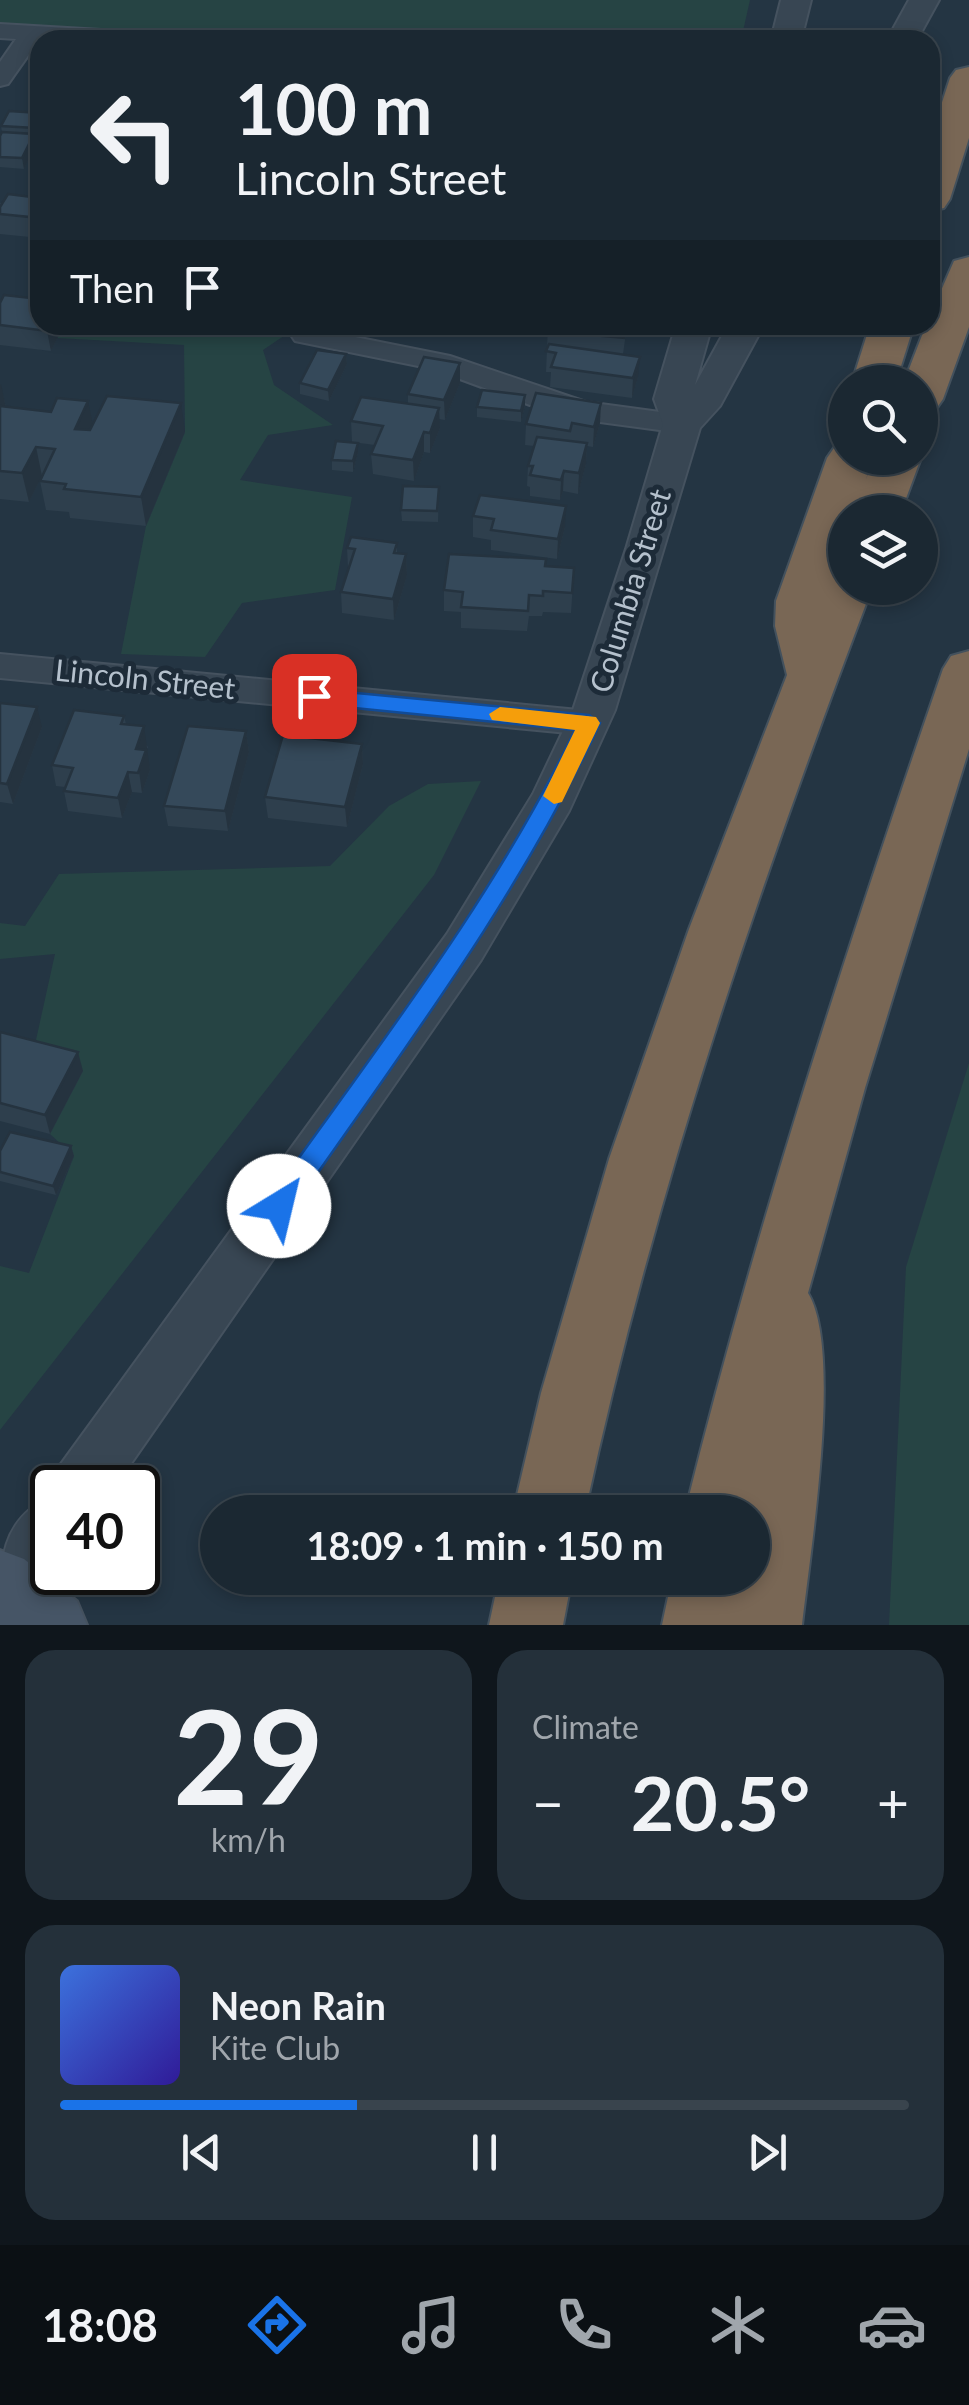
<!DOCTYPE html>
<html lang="en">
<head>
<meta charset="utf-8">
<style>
	:root { --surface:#1b2832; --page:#24303a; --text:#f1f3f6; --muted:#a0a6ac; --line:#39444d; --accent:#1a73e8 }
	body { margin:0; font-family:Lato,sans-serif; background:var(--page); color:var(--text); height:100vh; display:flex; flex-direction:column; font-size:38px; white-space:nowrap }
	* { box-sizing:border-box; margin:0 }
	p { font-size:32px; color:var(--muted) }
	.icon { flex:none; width:55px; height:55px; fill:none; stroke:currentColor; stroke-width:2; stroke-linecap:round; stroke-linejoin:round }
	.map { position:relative; height:1625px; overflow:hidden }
	.panel { display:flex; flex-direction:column; gap:25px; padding:25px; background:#0f161c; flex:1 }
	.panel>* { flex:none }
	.banner { position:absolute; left:30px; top:30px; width:910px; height:305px; border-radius:30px; box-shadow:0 5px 15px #0003,0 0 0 2px var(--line); background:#1b2832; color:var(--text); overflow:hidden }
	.fabs { position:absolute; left:828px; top:365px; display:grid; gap:20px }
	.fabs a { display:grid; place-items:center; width:110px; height:110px; border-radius:50%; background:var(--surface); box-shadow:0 5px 15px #0003,0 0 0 2px var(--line); font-size:50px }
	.speed { position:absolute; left:30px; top:1465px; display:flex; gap:20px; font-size:50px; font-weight:700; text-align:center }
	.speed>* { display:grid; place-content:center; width:130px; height:130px; border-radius:50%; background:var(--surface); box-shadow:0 5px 15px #0003,0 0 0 2px var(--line); line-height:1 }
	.speed .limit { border:5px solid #111; border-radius:15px; background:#fff; color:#111 }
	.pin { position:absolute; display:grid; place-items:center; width:85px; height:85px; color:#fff; margin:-42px; border-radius:20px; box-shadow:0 5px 15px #0006 }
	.me { position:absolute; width:110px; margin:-55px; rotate:36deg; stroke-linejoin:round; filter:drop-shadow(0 0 8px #0008) }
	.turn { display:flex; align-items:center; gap:35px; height:210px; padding:0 40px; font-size:45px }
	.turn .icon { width:130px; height:130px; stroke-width:2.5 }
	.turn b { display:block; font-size:70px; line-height:85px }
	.then { display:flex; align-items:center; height:95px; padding:0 40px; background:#0003; gap:20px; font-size:38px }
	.big { font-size:75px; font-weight:700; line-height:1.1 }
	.panel .widget { flex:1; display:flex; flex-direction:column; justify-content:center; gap:15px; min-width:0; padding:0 35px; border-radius:30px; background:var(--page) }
	.panel .dial { align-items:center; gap:0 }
	.dial b { font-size:130px; line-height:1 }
	.song { display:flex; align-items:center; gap:30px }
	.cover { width:120px; height:120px; border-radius:15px; background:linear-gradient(135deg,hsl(220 70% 55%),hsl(250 70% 35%)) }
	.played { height:10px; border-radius:5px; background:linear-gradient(90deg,var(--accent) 35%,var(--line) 35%) }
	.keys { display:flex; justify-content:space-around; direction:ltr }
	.heat { display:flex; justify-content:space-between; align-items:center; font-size:55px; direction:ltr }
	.panel .tiles { flex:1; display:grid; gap:25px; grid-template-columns:1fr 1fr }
	.widget:last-child { grid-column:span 2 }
	.trip { position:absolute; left:200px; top:1495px; width:570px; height:100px; border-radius:50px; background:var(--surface); box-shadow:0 5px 15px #0003,0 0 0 2px var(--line); font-weight:700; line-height:100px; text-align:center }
	.menu { display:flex; height:160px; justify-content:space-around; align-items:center; background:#0b1014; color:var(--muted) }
	.menu .icon { width:70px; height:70px }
	.menu .current { color:var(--accent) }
	.menu b { font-size:45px; color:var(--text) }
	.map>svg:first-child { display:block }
	.green { fill:#264444 }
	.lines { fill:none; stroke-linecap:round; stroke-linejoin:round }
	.minor-casing { stroke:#45525f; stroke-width:4 }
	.tertiary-casing { stroke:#45525f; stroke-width:4 }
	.secondary-casing { stroke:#45525f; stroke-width:4 }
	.motorway-casing { stroke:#43515d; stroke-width:4 }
	.minor { fill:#384653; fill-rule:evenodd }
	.tertiary { fill:#384653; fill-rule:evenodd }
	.secondary { fill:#465566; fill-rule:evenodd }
	.motorway { fill:#796755; fill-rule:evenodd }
	.wall { fill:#2e3f4d }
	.shaded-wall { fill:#25333f }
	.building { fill:#35495a; stroke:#25333f; stroke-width:2.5 }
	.route { fill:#1a73e8; stroke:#114b97; stroke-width:2.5 }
	.slow { fill:#f59e0b }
	.labels { text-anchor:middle; stroke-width:10; stroke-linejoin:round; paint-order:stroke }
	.street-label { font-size:30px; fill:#b5c1cd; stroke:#1d2b38 }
</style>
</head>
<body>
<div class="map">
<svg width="969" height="1625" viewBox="0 0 969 1625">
	<rect width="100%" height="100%" fill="#243543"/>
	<g class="green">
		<polygon points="0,0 750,0 741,40 308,40 0,25"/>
		<polygon points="64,325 300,325 263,350 274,385 333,425 268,435 240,480 352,497 335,590 242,603 205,657 121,654 146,526 185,432 184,345 57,338"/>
		<polygon points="481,781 434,875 0,1430 0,1266 29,1273 74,1156 50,1134 32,1058 55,954 0,959 0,923 25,926 59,874 330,866 389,806 428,784"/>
		<polygon points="969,1063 969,1625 889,1625 906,1267"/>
	</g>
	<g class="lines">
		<defs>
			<g id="minor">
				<polygon points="0,24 152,33 164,40 39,40 8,84 0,86 0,62 16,39 0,38"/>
				<polygon points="305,327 450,356 586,402 682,415 692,418 697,424 692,430 682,433 585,420 530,405 433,369 295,341 291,335 295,329"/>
				<polygon points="0,654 589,711 601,714 606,723 601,732 589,735 0,678"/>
			</g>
			<g id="tertiary">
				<polygon points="781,0 811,0 801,40 771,40"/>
				<polygon points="909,0 939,0 917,40 887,40"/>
				<polygon points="676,325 712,325 695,385 728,325 764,325 720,406 700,428 615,710 569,811 481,960 114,1488 52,1488 52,1494 50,1488 58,1468 447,934 533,794 573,710 626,549 663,424 654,399"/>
				<path d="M 52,1496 C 55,1547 62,1595 7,1618 L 0,1615 C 0,1563 0,1519 52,1496 Z"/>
			</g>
			<polygon id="secondary" points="0,1550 24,1559 77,1601 87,1625 0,1625"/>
			<g id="motorway">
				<polygon points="969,67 969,138 950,199 944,208 930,211 930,139 950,78 956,70"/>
				<polygon points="969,257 969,327 943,399 936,409 920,413 920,382 904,382 926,325 930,325 930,316 954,261"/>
				<polygon points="870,325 914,325 896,382 852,382"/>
				<path d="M 845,444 L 845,458 L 873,458 L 866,479 L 875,458 L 921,458 L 901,512 L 845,512 L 845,543 L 835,575 L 845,572 L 845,588 L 872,588 C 757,891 653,1195 585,1512 L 513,1512 L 541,1393 L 609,1159 L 689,929 L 787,675 L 775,626 L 776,601 L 827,458 L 834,448 Z"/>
				<path d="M 969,651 L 969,749 L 865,1088 L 808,1293 C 843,1350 810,1553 802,1625 L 662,1625 L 672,1578 L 752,1578 L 752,1512 L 685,1512 C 756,1226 847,947 943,669 L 951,656 Z"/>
				<polygon points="499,1578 572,1578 563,1625 489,1625"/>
			</g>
		</defs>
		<use href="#minor" class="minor-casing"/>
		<use href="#tertiary" class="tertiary-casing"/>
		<use href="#secondary" class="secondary-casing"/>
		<use href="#motorway" class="motorway-casing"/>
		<use href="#minor" class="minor"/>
		<use href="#tertiary" class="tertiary"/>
		<use href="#secondary" class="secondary"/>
		<use href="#motorway" class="motorway"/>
	</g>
	<g class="wall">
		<polygon points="40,83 40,112 38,112 35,93"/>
		<polygon points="40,113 40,132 37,138 34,138 36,145 24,169 0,167 0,136 2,132 1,126"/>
		<polygon points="40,198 40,238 0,234 0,203"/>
		<polygon points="0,303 64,325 51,351 0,345"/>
		<polygon points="548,325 653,325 650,336 626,333 623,354 638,377 632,398 550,387 551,372 546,372"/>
		<polygon points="346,354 347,364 329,401 300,394 300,383"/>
		<polygon points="460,383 445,420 439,419 440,428 430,453 424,452 414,481 373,474 371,454 375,445 352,442 351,421 408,404 408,394"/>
		<polygon points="0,384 6,407 93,426 185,432 146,526 70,518 69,512 46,510 40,481 42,476 29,502 0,499"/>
		<polygon points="525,395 525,405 521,422 477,417 477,407"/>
		<polygon points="600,423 593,447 587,446 586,464 578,494 563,491 560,500 530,496 530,487 527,486 528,466 534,446 525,445 526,424"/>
		<polygon points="358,453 353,472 332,470 332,460"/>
		<polygon points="439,487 438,522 402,521 401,510"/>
		<polygon points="473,516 565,527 557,559 491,550 491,540 473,537"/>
		<polygon points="397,543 397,553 406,554 407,575 394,620 342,613 341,592 348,568 347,548"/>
		<polygon points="546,566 574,568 571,613 543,612 542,616 529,616 527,631 461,628 461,612 444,611 444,590"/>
		<polygon points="0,703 42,727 13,804 0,802"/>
		<polygon points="124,716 126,724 148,747 146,751 150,770 142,793 132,792 122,818 68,811 64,791 65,787 56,786 52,765"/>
		<polygon points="246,731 249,752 228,831 168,826 164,806"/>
		<polygon points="362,744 363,764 347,827 268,818 265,797"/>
		<polygon points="0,1032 83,1071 50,1134 0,1121"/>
		<polygon points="71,1146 74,1156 56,1195 0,1181 0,1151"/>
	</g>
	<g class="shaded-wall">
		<polygon points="40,118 40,132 37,138 35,128"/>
		<polygon points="34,134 36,145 24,169 22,158"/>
		<polygon points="50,325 64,325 51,351 47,331"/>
		<polygon points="346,354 347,364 329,401 328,390"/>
		<polygon points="640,357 638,377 632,398 633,378"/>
		<polygon points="460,363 460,383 445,420 444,400"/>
		<polygon points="1,384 7,413 0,426 0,385"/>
		<polygon points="525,395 525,405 521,422 521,411"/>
		<polygon points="88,401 94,430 75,429"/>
		<polygon points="181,403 185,432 146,526 141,497"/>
		<polygon points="601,403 600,423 593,447 594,427"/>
		<polygon points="439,408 440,428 430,453 430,433"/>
		<polygon points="424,432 424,452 414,481 413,460"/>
		<polygon points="358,443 358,453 353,472 353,461"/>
		<polygon points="587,443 586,464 578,494 579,473"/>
		<polygon points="36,447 42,476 29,502 22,473"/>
		<polygon points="564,471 563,491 560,500 561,480"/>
		<polygon points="566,506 565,527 557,559 558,539"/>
		<polygon points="406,554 407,575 394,620 393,599"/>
		<polygon points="37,707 42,727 13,804 7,784"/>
		<polygon points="144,726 150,770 142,793 136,749"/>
		<polygon points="246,731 249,752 228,831 225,811"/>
		<polygon points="362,744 363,764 347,827 345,807"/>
		<polygon points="128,772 132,792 122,818 118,798"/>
		<polygon points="78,1052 83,1071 50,1134 45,1115"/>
		<polygon points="71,1146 74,1156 56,1195 53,1186"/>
	</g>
	<g class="building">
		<polygon points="9,111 40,113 40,118 35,128 1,126"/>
		<polygon points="2,132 34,134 22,158 0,157 0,136"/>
		<polygon points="8,194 40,198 40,218 0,214 0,207"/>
		<polygon points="4,295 40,299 40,325 50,325 47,331 0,325 0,303"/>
		<polygon points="548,325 626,325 624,338 547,331"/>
		<polygon points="549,344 640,357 633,378 551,367 556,353 546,351"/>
		<polygon points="317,350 346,354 328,390 300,383"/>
		<polygon points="424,357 460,363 444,400 408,394"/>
		<polygon points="482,390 525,395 521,411 477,407"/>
		<polygon points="536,393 601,403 594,427 572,423 570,431 526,424"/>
		<polygon points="107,396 181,403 141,497 64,489 66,484 40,481 55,449 36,447 22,473 0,471 0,406 51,412 57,398 88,401 75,429 90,430"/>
		<polygon points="361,397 439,408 430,433 424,432 413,460 371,454 383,426 351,421"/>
		<polygon points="537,437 587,443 579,473 564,471 561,480 530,475 533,466 528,466"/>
		<polygon points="336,441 358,443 353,461 332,460"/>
		<polygon points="403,486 439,487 437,511 401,510"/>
		<polygon points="480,495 566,506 558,539 491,530 494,519 473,516"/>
		<polygon points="351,537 397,543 394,553 406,554 393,599 341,592 355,549 347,548"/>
		<polygon points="449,554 546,559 545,566 574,568 572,593 543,591 543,596 529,595 528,611 461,607 463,592 444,590"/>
		<polygon points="0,703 37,707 7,784 0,783"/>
		<polygon points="74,710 124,716 121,724 144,726 136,749 146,750 138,773 128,772 118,798 64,791 73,768 52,765"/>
		<polygon points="188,726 246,731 225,811 164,806"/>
		<polygon points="283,735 362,744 345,807 265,797"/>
		<polygon points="0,1032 78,1052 45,1115 0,1103"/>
		<polygon points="10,1132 71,1146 53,1186 0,1172 0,1151"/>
	</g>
	<path class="route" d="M 314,689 L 589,715 L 600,723 C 517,901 400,1054 289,1214 L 279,1218 L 270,1214 L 266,1206 L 270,1198 C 378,1046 494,898 575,730 L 314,704 L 303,696 Z"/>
	<polygon class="slow" points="500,707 596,717 600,723 562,802 554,804 543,796 575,730 492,720 489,714"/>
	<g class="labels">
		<g class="street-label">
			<text transform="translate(631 591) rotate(-73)" y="10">Columbia Street</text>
			<text transform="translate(145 680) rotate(6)" y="10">Lincoln Street</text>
		</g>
	</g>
</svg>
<div class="fabs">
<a><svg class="icon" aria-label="search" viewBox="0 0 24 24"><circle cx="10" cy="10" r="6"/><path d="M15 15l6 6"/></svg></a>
<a><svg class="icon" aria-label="layers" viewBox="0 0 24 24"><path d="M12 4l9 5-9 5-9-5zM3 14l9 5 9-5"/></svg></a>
</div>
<div class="speed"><div class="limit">40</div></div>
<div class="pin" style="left:314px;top:696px;background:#d93025"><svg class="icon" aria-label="arrive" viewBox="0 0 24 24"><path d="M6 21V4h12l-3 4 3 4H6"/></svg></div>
<svg class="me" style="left:279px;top:1206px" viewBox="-20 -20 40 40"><circle r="19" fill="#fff"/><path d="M0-13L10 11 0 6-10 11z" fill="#1a73e8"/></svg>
<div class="trip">18:09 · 1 min · 150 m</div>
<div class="banner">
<div class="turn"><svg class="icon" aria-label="left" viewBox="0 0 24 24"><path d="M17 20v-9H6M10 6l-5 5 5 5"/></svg><div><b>100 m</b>Lincoln Street</div></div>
<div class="then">Then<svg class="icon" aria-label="arrive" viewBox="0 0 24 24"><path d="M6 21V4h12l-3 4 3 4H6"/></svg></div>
</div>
</div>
<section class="panel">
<div class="tiles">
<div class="widget dial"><b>29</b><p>km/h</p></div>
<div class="widget"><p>Climate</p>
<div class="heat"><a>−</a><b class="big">20.5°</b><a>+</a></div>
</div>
<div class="widget">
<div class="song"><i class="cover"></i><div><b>Neon Rain</b><p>Kite Club</p></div></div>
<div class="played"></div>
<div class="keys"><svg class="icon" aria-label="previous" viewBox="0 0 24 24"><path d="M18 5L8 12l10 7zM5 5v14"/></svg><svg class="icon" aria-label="pause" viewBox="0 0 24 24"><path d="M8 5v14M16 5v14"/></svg><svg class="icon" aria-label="next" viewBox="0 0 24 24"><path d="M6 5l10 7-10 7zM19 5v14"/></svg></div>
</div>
</div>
</section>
<nav class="menu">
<b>18:08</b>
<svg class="icon current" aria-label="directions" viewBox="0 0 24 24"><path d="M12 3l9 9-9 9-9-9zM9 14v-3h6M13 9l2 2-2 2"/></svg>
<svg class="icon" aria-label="music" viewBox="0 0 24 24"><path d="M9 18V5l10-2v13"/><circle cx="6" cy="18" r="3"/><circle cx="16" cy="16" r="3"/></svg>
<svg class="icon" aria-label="phone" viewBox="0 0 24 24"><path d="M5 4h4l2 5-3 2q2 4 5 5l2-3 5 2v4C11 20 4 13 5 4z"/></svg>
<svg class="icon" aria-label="climate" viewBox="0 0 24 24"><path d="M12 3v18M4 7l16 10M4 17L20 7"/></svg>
<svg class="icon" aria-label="car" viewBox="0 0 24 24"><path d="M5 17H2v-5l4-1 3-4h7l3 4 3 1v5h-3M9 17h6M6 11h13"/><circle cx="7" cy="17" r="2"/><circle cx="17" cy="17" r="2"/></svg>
</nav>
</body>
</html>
